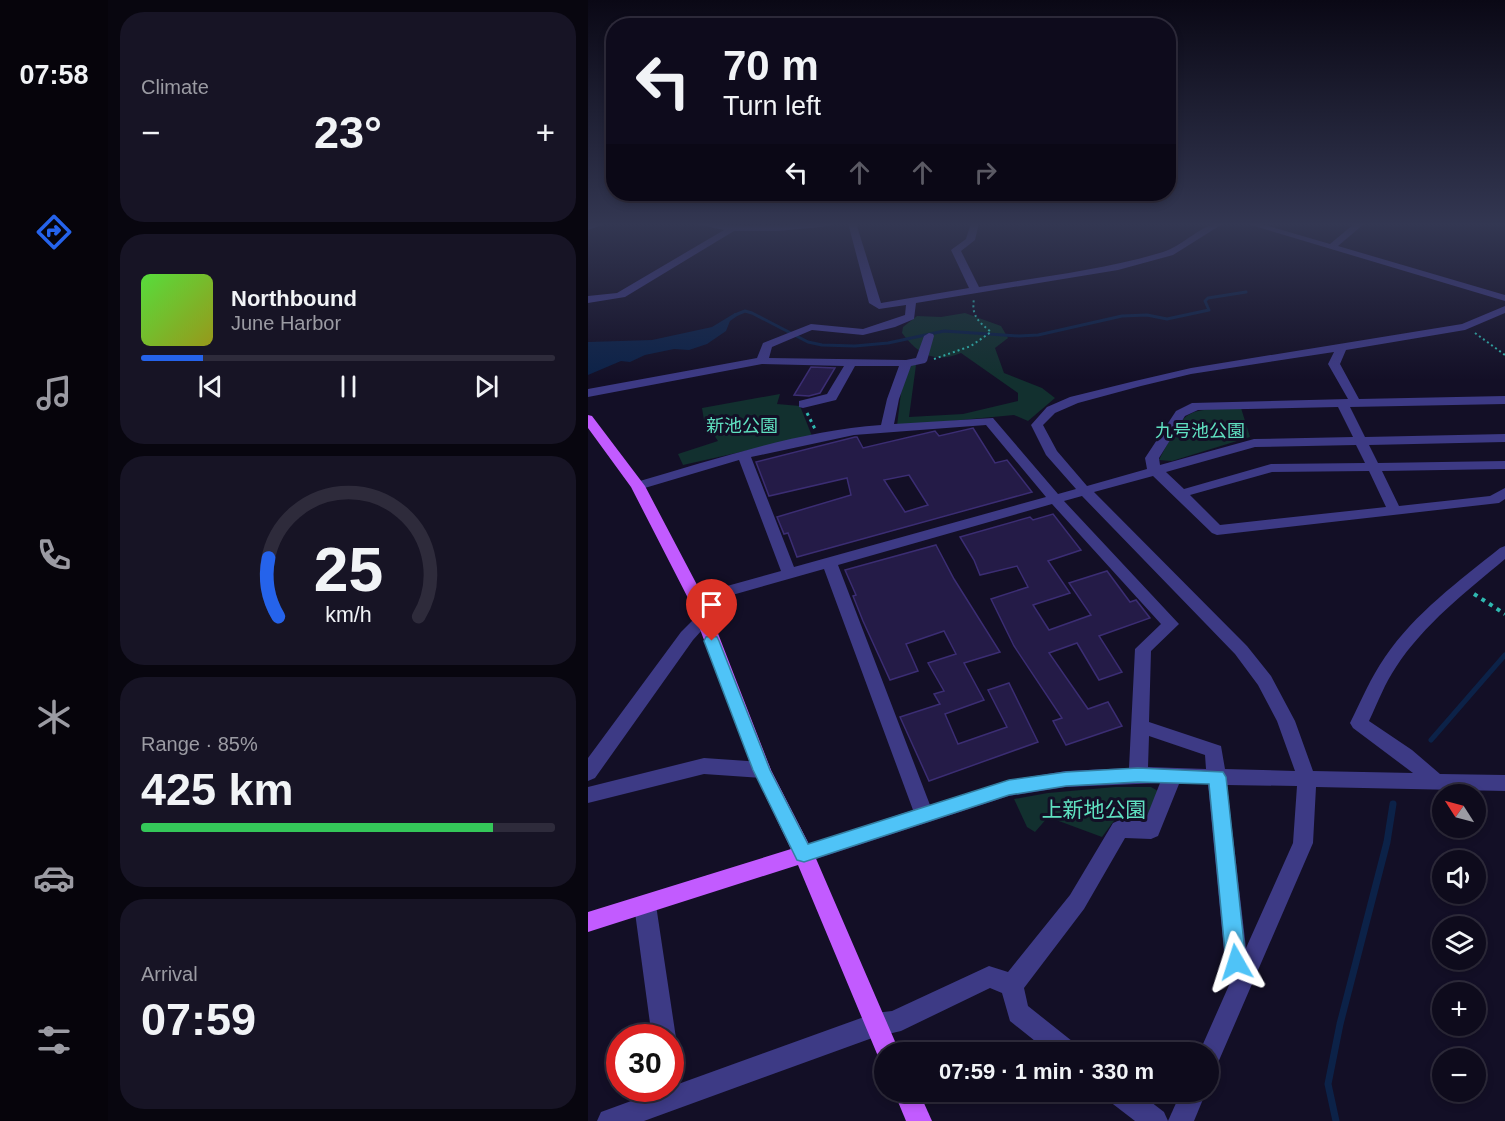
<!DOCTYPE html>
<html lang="en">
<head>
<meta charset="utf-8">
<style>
	:root { --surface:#0e0b1c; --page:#171425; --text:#f1f3f6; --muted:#9b9ba3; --line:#2e2b3b; --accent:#2563eb }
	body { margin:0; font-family:Helvetica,"Noto Sans JP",sans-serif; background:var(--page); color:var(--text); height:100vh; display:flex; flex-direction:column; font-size:22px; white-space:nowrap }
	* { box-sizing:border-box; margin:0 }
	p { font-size:20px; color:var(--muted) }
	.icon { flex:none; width:33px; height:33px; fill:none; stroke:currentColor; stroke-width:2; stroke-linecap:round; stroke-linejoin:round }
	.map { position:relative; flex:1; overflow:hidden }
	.drawer { display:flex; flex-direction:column; gap:12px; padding:12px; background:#08060f; width:480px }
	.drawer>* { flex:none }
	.top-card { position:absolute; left:18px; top:18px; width:570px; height:183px; border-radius:24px; box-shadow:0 3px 9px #0003,0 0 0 2px var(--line); background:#0e0b1c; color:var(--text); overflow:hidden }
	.needle { width:39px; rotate:306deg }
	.buttons { position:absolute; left:844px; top:784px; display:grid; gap:12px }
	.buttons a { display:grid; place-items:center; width:54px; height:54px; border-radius:50%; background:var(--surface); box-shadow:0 3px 9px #0003,0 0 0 2px var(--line); font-size:30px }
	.speed { position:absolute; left:18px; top:1024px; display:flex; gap:12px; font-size:30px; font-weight:700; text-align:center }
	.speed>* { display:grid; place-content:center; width:78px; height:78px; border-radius:50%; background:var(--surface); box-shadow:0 3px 9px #0003,0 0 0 2px var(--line); line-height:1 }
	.speed .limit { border:9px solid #d22; background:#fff; color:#111 }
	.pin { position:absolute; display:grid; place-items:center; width:51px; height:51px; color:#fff; margin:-62px -26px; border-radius:50% 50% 50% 0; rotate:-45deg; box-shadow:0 0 6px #0007 }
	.pin .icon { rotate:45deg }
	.me { position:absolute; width:66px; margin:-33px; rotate:354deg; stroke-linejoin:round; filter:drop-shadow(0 0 4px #0008) }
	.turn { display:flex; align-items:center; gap:21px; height:126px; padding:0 18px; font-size:27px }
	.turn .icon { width:78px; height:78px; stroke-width:2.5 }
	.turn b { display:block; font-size:42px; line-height:51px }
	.lanes { display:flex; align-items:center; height:57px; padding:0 18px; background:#0003; justify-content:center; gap:30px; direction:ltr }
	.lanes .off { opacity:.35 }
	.big { font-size:45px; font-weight:700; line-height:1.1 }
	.drawer .tile { flex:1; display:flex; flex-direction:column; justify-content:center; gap:9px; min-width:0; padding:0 21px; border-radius:24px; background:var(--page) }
	.drawer .dial { align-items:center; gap:0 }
	.dial svg { height:156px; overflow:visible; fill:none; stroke:var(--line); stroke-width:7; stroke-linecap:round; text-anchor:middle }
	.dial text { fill:var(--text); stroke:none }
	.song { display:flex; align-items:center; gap:18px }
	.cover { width:72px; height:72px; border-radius:9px; background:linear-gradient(135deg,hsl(110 70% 55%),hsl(60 70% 35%)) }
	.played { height:6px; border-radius:3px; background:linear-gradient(90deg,var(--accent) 15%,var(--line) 15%) }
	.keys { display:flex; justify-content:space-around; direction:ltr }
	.heat { display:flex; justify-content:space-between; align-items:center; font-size:33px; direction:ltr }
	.charge { height:9px; border-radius:4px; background:linear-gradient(90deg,#34c759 85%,var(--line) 0) }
	.trip { position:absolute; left:286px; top:1042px; width:345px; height:60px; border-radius:30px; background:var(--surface); box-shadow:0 3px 9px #0003,0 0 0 2px var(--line); font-weight:700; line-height:60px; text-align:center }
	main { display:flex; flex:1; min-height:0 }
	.dock { display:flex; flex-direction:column; width:108px; justify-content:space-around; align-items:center; background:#06040b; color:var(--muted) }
	.dock .icon { width:42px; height:42px }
	.dock .selected { color:var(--accent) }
	.dock b { font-size:27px; color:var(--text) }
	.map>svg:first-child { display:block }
	.green { fill:#12302f }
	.water { fill:#0c2248 }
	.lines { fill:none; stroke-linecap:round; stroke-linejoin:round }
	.stream-far2 { stroke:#0c2248; stroke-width:3 }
	.stream-far1 { stroke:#0c2248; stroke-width:5 }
	.stream { stroke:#0c2248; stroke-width:7 }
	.building { fill:#241b47; stroke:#3b2d73; stroke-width:1.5; fill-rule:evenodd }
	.path-far2 { stroke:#2fb8b0; stroke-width:2; stroke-dasharray:2 3; stroke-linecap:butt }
	.path-far1 { stroke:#2fb8b0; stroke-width:3; stroke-dasharray:3 4; stroke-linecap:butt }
	.path { stroke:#2fb8b0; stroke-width:4; stroke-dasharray:4 5; stroke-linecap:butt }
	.minor { fill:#3d3a85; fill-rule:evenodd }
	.major { fill:#c25bff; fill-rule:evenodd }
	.route { fill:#4fc3f7; stroke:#337fa1; stroke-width:1.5 }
	.labels { text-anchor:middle; stroke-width:6; stroke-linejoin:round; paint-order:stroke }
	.park-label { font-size:18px; fill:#5fe0c0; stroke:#130f26 }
	.near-park-label { font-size:21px; fill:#5fe0c0; stroke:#130f26 }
</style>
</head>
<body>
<main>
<nav class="dock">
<b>07:58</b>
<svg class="icon selected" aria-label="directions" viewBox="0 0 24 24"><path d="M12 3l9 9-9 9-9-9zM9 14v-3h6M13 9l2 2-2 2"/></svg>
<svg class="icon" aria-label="music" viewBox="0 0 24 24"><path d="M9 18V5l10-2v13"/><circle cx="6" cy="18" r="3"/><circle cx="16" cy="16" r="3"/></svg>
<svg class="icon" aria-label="phone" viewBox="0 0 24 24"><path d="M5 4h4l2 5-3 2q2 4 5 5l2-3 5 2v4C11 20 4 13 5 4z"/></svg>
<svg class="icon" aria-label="climate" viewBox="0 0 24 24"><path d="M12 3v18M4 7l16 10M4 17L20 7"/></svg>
<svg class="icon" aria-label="car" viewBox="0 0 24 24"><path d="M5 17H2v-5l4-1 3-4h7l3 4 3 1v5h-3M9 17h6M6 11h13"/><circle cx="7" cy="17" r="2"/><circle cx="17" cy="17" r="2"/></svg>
<svg class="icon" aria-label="filters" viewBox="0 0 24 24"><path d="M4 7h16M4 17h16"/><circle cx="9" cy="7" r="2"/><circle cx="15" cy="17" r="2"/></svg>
</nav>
<section class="drawer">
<div class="tile"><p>Climate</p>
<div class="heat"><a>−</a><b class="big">23°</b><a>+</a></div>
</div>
<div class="tile">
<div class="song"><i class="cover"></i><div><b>Northbound</b><p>June Harbor</p></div></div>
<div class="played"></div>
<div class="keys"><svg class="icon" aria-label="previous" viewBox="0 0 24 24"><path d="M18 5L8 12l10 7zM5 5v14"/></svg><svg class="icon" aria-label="pause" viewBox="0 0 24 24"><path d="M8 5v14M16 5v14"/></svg><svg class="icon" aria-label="next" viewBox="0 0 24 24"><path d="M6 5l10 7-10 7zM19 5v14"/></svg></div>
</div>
<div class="tile dial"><svg viewBox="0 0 100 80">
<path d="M14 69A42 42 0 1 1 86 69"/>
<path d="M14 69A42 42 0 0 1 9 39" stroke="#2563eb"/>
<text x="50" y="56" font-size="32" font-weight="700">25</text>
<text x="50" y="72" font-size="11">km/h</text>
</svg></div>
<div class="tile"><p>Range · 85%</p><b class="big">425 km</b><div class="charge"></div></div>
<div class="tile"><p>Arrival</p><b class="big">07:59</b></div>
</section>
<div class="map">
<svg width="917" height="1121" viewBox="0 0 917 1121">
	<rect width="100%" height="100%" fill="#130f26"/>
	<g class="green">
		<path d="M 377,313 L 413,326 L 420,338 L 407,348 L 416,373 L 454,388 L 467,398 L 440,421 L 426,415 L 309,426 L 314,384 L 324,364 L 328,365 L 321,417 L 375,414 L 430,401 L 430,393 L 373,353 C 346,364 330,354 314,333 L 315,327 L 329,316 L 353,317 Z"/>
		<polygon points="192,394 189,404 212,406 224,436 95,465 90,454 130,441 116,420 114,408"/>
		<path d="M 653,408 L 662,437 L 584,461 L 571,460 C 599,408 593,410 653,408 Z"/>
		<polygon points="527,787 563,787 570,791 566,811 557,819 528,818 514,837 460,817 447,832 439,827 426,799 460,793"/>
	</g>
	<polygon class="water" points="147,313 152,314 142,321 138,331 119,344 101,350 86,349 57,355 42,362 33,361 0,375 0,342 64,340 124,327"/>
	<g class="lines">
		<polyline class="stream-far2" points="147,315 157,311 164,313 220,342 234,345 267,346 300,343 356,331 431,336 450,335 534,316 559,315 579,319 621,310 617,301 620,298 658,292"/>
		<polyline class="stream-far1" points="843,740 917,655"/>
		<polyline class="stream" points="748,1121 740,1084 752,1024 799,842 805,804"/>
	</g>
	<g class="building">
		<polygon points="223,367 247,368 232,393 221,396 206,395"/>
		<path d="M 385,428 L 407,463 L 419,460 L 444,492 L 209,557 L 200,533 L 196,534 L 189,517 L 263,495 L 259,478 L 181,496 L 168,462 L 267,437 L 269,437 L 275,448 L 347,431 L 351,436 ZM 321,475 L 340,505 L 317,512 L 296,480 Z"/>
		<polygon points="465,514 493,550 460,561 482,593 445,605 461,630 503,615 481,583 519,571 542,602 548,600 562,618 511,636 534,672 511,680 489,643 461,653 500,709 520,702 534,726 478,745 465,721 474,718 426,646 403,599 440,587 429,566 392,575 386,560 372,537 442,517 445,520"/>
		<polygon points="348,545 366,579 412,652 376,663 396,700 357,714 370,744 419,727 400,690 421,683 450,742 341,781 312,717 352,704 346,694 356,691 340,663 368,654 356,631 318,644 330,671 302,680 275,621 265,596 268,595 257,570"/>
	</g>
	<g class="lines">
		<g class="path-far2">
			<polyline points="887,333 917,355"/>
			<path d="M 346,359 L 383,346 L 403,332 C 391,322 383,316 386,299"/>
		</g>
		<polyline class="path-far1" points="219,413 227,429"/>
		<polyline class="path" points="886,594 917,614"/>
		<g class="minor">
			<polygon points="15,223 14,225 0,230 0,224"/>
			<polygon points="103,223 158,226 246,223 242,226 191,231 146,231 37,297 0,303 0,296 29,293 136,230"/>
			<path d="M 260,223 L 268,223 L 293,303 L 381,288 L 363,250 L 378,239 L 383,223 L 391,223 L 387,240 L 373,251 L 391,287 C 452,277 515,270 575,252 C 597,245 613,223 636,223 L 585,255 L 530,270 L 328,303 L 326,319 L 307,327 L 275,335 L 224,330 L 184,347 L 181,358 L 318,360 L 328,358 L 336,336 L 341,333 L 345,334 L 346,336 L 339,361 L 337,363 L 323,366 L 311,399 L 306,424 L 405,418 L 470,494 L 488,489 L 458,455 L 443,425 L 459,407 L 482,397 L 547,381 L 603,368 L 874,324 L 917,306 L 917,313 L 877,330 L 758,350 L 752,364 L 771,399 L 917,396 L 917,404 L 762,407 L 777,437 L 917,434 L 917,442 L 781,445 L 790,463 L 917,461 L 917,469 L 794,471 L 811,506 L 902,496 L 917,488 L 917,499 L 911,503 L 629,535 L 624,533 L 565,476 L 506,492 L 659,646 L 683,676 L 707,721 L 725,771 L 825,773 L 765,728 L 762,723 C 773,701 783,677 797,657 C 827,613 871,581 912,548 L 917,546 L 917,559 C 878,592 836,624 808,667 C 797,683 790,702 781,721 L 824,750 L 852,774 L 917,775 L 917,791 L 728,787 L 725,843 L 629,1065 L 621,1069 L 621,1053 L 611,1053 L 642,983 L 637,962 L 620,784 L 591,784 L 570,836 L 563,839 L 537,838 L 496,909 L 436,988 L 440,1006 L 489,1045 L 493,1053 L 462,1053 L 422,1021 L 414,993 L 402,988 L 313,1031 L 287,1037 L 56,1121 L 9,1121 L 13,1112 L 76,1089 L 82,1089 L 82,1087 L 287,1013 L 304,1011 L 401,966 L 420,972 L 482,895 L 525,823 L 532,820 L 557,821 L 572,783 L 478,787 L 421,796 L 216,863 L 209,860 L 206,854 L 209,848 L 325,810 L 236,569 L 109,605 L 103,604 L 101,600 L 103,596 L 193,571 L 151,460 L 50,490 L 43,486 L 45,483 C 126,460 209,431 293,425 L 299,399 L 311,366 L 267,366 L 248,400 L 215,408 L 211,407 L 211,401 L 239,394 L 256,366 L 174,364 L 0,397 L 0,389 L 169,358 L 175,343 L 223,324 L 275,329 L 317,315 L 318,305 L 291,309 L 281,303 ZM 746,352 L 740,364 L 760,399 L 604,403 L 588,411 L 557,458 L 559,469 L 499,486 L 469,451 L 455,425 L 467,413 L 490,403 L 553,386 L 603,374 ZM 750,407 L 765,437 L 666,439 L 572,465 L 571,458 L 597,416 L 610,410 ZM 398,425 L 458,497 L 206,567 L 163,457 L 266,435 ZM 768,445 L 777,463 L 683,464 L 596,489 L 578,472 L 667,447 ZM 781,471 L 798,507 L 632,525 L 602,495 L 684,472 ZM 494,496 L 647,654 L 670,685 L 689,721 L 707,771 L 637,769 L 633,746 L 561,722 L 563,651 L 591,624 L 476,501 ZM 464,504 L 573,624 L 547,649 L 541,768 L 478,771 L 421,780 L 342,805 L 250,565 ZM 561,736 L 617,755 L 618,769 L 560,767 ZM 639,785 L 709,786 L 705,843 L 658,948 Z"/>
			<polygon points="656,223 670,223 742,244 767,223 777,223 750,246 917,295 917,301"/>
			<polygon points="115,614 121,616 123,620 105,640 7,778 0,781 0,758 93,632 109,616"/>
			<polygon points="116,758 174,762 181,765 183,770 181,775 174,778 116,774 0,803 0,787"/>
			<polygon points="57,895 65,898 68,905 88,1038 82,1047 82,1038 64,1038 46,905 49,898"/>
			<polygon points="518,1092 550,1092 576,1112 580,1121 547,1121 521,1101"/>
			<polygon points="593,1092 618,1092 606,1121 580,1121"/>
		</g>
		<g class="major">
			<polygon points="0,415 4,416 57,486 117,600 183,770 226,854 312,1053 297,1053 297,1064 292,1061 210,865 0,932 0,912 203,849 165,770 101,600 43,487 0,428"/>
			<polygon points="306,1092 331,1092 344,1121 318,1121"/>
		</g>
	</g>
	<linearGradient id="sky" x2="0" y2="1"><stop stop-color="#0a0815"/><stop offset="0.59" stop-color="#333752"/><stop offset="1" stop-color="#333752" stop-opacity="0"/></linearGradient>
	<rect width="917" height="380" fill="url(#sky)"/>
	<polygon class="route" points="124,636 129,637 131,641 182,770 220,844 421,780 478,772 550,768 635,772 638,777 658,962 655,968 648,971 641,968 638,962 621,784 550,782 478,786 421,795 216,862 209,860 165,770 116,641 118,637"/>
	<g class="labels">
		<g class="park-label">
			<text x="154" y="432">新池公園</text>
			<text x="612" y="437">九号池公園</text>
		</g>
		<g class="near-park-label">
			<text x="506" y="817">上新地公園</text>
		</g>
	</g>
</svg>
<div class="buttons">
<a><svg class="needle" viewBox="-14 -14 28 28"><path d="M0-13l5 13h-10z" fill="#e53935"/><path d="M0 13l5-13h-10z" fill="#9b9ba3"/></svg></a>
<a><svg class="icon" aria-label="sound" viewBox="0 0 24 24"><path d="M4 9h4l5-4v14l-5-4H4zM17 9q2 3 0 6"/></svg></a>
<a><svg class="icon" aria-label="layers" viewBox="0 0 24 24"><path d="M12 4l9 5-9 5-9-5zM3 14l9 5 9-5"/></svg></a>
<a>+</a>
<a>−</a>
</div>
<div class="speed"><div class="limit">30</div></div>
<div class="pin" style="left:124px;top:641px;background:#d93025"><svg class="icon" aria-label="arrive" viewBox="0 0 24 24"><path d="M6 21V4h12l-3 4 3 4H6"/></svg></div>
<svg class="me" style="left:648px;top:962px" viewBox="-20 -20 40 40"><path d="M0-17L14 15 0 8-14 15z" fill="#4fc3f7" stroke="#fff" stroke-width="4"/></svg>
<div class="trip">07:59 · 1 min · 330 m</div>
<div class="top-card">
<div class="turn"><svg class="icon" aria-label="left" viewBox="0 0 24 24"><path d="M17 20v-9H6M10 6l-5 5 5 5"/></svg><div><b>70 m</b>Turn left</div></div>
<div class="lanes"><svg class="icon" aria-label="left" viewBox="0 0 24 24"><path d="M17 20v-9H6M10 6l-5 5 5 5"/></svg><svg class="icon off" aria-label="ahead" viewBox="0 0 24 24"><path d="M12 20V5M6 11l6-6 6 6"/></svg><svg class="icon off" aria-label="ahead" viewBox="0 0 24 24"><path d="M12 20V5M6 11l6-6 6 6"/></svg><svg class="icon off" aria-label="right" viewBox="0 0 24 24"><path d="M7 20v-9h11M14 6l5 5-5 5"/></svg></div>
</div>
</div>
</main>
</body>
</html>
